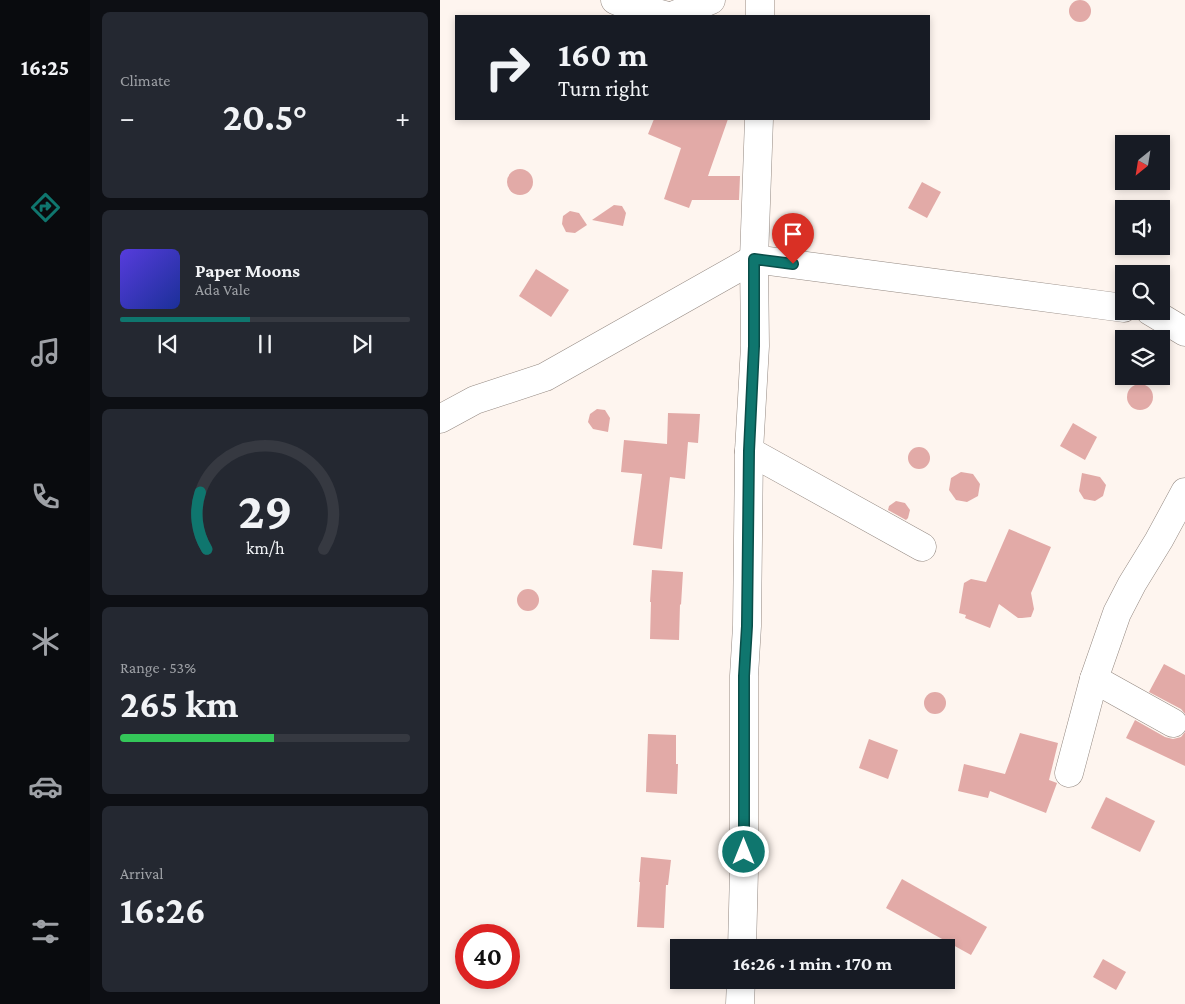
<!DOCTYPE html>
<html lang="en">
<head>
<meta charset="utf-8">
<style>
	:root { --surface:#171b24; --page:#242831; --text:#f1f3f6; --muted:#9ea1a6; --line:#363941; --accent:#0f766e }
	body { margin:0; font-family:"Crimson Pro",serif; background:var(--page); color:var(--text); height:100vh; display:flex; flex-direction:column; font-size:19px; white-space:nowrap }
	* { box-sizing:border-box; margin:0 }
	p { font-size:16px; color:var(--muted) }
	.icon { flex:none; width:28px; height:28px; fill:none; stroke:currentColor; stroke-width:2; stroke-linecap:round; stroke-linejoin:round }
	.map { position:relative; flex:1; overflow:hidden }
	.drawer { display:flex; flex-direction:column; gap:12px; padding:12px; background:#0d0f14; width:350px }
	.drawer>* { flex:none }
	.hud { position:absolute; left:15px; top:15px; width:475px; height:105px; border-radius:0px; box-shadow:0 2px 8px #0003; background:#171b24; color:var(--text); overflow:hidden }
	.needle { width:32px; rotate:210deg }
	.buttons { position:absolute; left:675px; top:135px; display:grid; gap:10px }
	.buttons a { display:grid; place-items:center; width:55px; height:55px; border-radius:0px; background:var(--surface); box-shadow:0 2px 8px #0003; font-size:25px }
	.speed { position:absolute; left:15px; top:924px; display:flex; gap:10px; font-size:25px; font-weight:700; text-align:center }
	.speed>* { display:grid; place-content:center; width:65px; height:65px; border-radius:50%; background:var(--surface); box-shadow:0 2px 8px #0003; line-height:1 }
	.speed .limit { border:8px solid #d22; background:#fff; color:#111 }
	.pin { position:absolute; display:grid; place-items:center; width:42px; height:42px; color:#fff; margin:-51px -21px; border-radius:50% 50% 50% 0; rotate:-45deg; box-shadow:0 0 5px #0007 }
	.pin .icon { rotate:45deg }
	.me { position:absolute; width:55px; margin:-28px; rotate:0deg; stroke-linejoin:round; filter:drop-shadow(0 0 4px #0008) }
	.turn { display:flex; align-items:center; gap:18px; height:105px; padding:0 20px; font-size:22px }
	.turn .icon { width:65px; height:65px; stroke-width:2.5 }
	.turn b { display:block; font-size:35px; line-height:42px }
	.big { font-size:38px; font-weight:700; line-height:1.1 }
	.drawer .tile { flex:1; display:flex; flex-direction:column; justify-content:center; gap:8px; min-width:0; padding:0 18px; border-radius:8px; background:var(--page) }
	.drawer .dial { align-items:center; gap:0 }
	.dial svg { height:130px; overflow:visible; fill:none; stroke:var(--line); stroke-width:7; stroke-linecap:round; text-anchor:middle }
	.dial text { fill:var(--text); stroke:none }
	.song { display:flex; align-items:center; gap:15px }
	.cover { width:60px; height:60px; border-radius:8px; background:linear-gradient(135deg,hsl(250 70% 55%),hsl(230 70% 35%)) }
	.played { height:5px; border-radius:2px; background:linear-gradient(90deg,var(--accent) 45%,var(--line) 45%) }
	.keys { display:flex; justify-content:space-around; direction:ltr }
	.heat { display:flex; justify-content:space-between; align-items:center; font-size:28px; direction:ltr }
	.charge { height:8px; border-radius:4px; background:linear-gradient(90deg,#34c759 53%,var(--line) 0) }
	.trip { position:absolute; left:230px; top:939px; width:285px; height:50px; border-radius:0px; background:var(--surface); box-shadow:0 2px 8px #0003; font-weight:700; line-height:50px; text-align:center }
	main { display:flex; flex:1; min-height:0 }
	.menu { display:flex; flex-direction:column; width:90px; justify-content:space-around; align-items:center; background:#090b0e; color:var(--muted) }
	.menu .icon { width:35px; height:35px }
	.menu .active { color:var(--accent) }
	.menu b { font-size:22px; color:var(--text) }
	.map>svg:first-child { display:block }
	.building { fill:#e2aaa7 }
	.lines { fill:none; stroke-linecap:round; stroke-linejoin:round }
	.minor-casing { stroke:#948982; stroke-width:29 }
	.tertiary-casing { stroke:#948982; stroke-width:29 }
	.minor { stroke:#fff; stroke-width:28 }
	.tertiary { stroke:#fff; stroke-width:28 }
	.route-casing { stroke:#0a4d48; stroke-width:12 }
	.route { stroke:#0f766e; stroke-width:9 }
</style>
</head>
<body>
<main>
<nav class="menu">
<b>16:25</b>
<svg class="icon active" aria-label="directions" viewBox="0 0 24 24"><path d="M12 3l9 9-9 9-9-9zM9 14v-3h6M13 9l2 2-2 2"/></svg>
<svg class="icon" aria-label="music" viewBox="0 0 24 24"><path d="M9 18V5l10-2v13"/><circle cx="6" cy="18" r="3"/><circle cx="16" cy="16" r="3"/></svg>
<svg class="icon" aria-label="phone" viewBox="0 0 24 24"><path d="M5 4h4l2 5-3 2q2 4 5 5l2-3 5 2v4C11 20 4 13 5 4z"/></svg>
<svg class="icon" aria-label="climate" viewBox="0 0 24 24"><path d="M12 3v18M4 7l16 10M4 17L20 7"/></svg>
<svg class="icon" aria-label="car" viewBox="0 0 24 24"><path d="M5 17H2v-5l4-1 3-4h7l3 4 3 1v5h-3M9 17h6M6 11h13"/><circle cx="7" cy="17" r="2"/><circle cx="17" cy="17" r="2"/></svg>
<svg class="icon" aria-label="filters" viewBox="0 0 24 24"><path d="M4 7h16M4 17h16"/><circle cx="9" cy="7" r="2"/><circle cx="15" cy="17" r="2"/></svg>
</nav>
<section class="drawer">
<div class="tile"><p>Climate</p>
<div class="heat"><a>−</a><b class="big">20.5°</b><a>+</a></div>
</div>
<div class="tile">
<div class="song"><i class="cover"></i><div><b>Paper Moons</b><p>Ada Vale</p></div></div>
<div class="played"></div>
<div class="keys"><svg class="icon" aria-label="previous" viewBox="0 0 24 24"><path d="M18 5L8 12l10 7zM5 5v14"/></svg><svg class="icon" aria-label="pause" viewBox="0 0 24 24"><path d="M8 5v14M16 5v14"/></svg><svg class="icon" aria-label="next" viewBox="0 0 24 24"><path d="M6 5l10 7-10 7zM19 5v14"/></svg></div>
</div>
<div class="tile dial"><svg viewBox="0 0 100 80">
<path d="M14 69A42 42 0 1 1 86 69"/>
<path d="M14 69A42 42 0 0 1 10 34" stroke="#0f766e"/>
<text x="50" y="56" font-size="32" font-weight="700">29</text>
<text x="50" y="72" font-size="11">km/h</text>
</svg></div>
<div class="tile"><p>Range · 53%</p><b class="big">265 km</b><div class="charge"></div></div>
<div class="tile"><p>Arrival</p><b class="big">16:26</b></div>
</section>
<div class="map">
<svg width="745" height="1004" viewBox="0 0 745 1004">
	<rect width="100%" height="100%" fill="#fef5ef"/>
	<g class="building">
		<circle cx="640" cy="11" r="11"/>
		<polygon points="214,119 288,119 268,176 300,176 299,200 252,200 249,208 224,199 241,148 208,134"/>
		<circle cx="80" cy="182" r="13"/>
		<polygon points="482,182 501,192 487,218 468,208"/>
		<polygon points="174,205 182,206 186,213 183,226 152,220"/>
		<polygon points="130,211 139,213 147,225 135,233 126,232 122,224 123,216"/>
		<polygon points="96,269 129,290 111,317 79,296"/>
		<circle cx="700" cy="397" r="13"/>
		<polygon points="157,409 165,410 170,418 168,432 153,429 148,422 150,414"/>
		<polygon points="228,413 260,414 258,443 248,442 245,479 230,477 222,549 193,545 202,474 181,472 184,440 227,444"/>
		<polygon points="633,423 657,437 645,460 620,446"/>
		<circle cx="479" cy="458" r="11"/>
		<polygon points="521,472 533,474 540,484 538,496 527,502 516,500 509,490 511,478"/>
		<polygon points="642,473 660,477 666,485 663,496 655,501 644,499 639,491"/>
		<polygon points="456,501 465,503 470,510 468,518 466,520 448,510 449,506"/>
		<polygon points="569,529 611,547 591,593 594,609 591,617 582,618 578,618 559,604 550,628 525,618 526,615 519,613 524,583 531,579 546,582"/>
		<polygon points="212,570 243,572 241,605 240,604 239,640 210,639 211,602 210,602"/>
		<circle cx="88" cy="600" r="11"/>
		<polygon points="724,664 745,675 745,714 741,709 709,692"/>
		<circle cx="495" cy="703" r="11"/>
		<polygon points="695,720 725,737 733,739 741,737 745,732 745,766 686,738"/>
		<polygon points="580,733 618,743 609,780 617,783 606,813 550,791 548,798 518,791 524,764 565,774"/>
		<polygon points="208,734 236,735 236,764 238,764 237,794 206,792"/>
		<polygon points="429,739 458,750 448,779 419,768"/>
		<polygon points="666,797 715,821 700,852 651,828"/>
		<polygon points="201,857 231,860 228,885 226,885 224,928 197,927 200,882 199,882"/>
		<polygon points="462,879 547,927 531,955 446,908"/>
		<polygon points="663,959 686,972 676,990 653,977"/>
	</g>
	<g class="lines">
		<defs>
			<g id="minor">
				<polyline points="175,0 187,5 228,16"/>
				<polyline points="232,16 271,0"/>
				<polyline points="710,311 745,332"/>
				<polyline points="0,419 35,400 105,377 314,259 684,308"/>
				<polyline points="309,451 482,547"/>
				<polyline points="654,679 733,723"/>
				<polyline points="629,773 654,679 677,613 692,584 719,540 745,492"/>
			</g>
			<g id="tertiary">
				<polyline points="320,16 320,0"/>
				<polyline points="302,948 304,871 304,676 307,626 309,451 315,346 314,259 319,119"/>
				<polyline points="300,1004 301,980"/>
			</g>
		</defs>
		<use href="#minor" class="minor-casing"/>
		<use href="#tertiary" class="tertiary-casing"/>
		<use href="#minor" class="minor"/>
		<use href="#tertiary" class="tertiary"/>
	</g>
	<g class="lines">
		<defs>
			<polyline id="route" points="304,852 304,676 307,626 309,451 314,346 314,259 353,264"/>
		</defs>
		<use href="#route" class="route-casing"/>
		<use href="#route" class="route"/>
	</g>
</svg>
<div class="buttons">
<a><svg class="needle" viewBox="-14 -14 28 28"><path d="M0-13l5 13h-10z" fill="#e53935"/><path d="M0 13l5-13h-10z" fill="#9ea1a6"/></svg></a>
<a><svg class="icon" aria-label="sound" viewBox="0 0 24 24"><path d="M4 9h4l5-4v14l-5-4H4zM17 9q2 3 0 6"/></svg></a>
<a><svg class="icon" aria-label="search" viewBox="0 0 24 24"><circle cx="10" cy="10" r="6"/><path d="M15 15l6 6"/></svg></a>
<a><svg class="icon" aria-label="layers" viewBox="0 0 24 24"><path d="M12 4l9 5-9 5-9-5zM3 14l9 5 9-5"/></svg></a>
</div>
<div class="speed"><div class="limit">40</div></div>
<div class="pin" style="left:353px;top:264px;background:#d93025"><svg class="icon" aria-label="arrive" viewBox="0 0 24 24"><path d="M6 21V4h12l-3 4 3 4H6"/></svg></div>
<svg class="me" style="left:304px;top:852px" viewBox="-20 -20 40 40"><circle r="17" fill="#0f766e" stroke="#fff" stroke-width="3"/><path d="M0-11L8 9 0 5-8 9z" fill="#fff"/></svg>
<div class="trip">16:26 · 1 min · 170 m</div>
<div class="hud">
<div class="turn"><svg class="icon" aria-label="right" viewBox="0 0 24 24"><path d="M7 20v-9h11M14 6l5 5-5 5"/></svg><div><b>160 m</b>Turn right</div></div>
</div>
</div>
</main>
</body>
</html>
